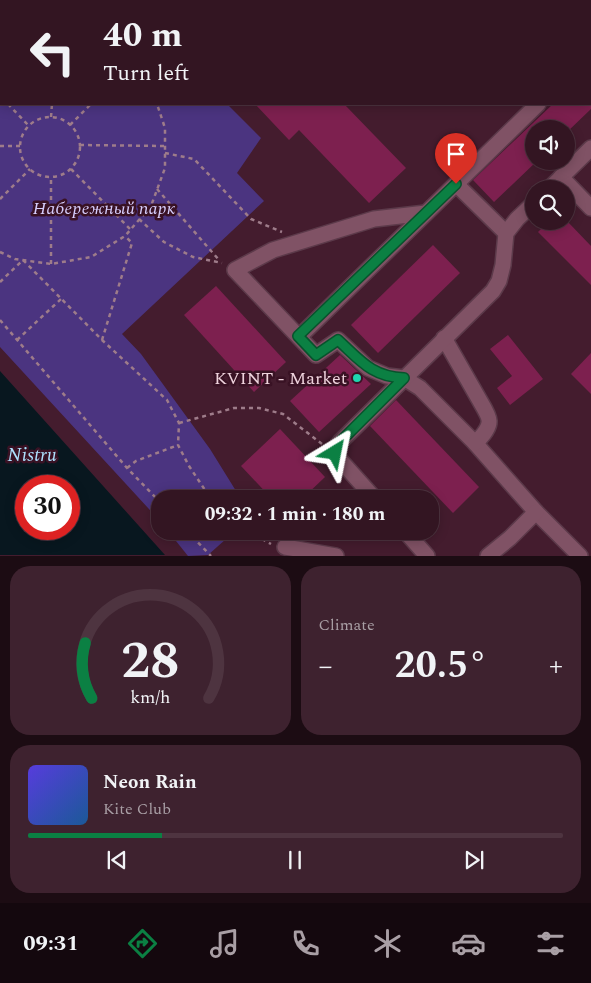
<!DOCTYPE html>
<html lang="en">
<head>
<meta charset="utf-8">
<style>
	:root { --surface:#331522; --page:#3e222f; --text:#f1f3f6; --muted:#a99fa5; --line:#4e3440; --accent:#0b8043 }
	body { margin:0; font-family:Spectral,serif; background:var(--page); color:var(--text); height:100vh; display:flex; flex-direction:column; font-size:19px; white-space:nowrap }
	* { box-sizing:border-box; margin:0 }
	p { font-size:16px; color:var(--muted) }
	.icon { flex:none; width:28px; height:28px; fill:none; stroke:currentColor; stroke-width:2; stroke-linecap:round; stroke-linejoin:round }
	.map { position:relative; height:556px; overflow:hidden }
	.sheet { display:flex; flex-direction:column; gap:10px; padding:10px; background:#1c0c13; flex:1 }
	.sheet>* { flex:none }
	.guide { position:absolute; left:0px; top:0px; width:591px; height:105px; box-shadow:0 2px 12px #0003,0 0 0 1px var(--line); background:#331522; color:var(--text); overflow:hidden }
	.fabs { position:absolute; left:525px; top:120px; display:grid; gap:10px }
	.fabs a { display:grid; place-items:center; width:50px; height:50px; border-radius:50%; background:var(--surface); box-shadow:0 2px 12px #0003,0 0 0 1px var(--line); font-size:25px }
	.speed { position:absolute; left:15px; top:475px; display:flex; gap:10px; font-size:25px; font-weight:700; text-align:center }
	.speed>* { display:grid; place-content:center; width:65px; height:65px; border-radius:50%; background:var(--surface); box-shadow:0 2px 12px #0003,0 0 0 1px var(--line); line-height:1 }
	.speed .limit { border:8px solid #d22; background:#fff; color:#111 }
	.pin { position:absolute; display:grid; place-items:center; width:42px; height:42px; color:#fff; margin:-51px -21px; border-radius:50% 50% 50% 0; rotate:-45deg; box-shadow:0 0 5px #0007 }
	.pin .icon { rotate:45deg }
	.me { position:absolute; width:55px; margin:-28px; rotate:35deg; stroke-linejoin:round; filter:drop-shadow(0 0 4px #0008) }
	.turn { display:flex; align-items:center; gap:18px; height:105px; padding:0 20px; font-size:22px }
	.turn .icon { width:65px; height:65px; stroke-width:2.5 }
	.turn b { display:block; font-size:35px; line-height:42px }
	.big { font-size:38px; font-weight:700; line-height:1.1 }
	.sheet .card { flex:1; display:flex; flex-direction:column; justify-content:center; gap:8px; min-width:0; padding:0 18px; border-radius:20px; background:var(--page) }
	.sheet .dial { align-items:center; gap:0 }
	.dial svg { height:130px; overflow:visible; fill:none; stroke:var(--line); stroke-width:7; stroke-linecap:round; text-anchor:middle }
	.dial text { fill:var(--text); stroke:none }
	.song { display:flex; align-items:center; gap:15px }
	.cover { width:60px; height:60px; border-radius:8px; background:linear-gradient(135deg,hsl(250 70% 55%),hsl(210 70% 35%)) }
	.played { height:5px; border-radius:2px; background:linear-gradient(90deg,var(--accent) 25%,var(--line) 25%) }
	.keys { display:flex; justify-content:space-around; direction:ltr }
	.heat { display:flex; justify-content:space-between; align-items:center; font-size:28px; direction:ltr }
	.sheet .tiles { flex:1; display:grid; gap:10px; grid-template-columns:1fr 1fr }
	.card:last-child { grid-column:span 2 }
	.trip { position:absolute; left:151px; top:490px; width:288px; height:50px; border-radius:20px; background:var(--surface); box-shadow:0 2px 12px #0003,0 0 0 1px var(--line); font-weight:700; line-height:50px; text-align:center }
	.menu { display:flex; height:80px; justify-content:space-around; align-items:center; background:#14080e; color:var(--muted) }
	.menu .icon { width:35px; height:35px }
	.menu .on { color:var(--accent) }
	.menu b { font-size:22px; color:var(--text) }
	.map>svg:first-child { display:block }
	.green { fill:#4b3480 }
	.water { fill:#08171f; fill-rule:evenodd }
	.building { fill:#7d204f }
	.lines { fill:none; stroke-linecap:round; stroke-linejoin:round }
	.minor-casing { stroke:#5c3a4a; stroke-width:18 }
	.path { stroke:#9e7c8a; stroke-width:2.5; stroke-dasharray:4 4; stroke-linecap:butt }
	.minor { stroke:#805265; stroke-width:15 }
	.route-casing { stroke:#07532c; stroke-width:12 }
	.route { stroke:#0b8043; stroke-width:9 }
	.poi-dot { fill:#1fd5b0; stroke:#391224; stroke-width:2 }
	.labels { text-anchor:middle; stroke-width:5; stroke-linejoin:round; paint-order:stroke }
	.park-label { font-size:18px; font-style:italic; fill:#d6cdfc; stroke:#391224 }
	.poi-label { font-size:18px; fill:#efd3dd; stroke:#391224; text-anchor:end }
	.water-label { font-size:19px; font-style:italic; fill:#aee1fe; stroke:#391224 }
</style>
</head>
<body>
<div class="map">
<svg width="591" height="556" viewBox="0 0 591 556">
	<rect width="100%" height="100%" fill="#441c2e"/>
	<g class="green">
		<polygon points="0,0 200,0 201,1 1,1 1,104 227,104 261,138 237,173 264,201 122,334 141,354 210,449 241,499 160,499 160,521 0,347"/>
		<polygon points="168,531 235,531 208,555 188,556"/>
	</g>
	<path class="water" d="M 0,371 L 165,555 L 0,555 ZM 26,486 L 69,486 L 69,529 L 26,529 Z"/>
	<g class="building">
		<polygon points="255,104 344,104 406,168 369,203 299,130 289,140"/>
		<polygon points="553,104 591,104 591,109 566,133 566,129 534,129 534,161 537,161 494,202 473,180"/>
		<polygon points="549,221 567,221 591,246 591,285 538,232"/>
		<polygon points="433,245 460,273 378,353 351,325"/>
		<polygon points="216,286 286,362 254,392 184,315"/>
		<polygon points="508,335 543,379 510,405 497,388 512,376 490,349"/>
		<polygon points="591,353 591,394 571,374"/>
		<polygon points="340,355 371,384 319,432 290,401"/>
		<polygon points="396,400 479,487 453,513 370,426"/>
		<polygon points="280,429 325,477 302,499 272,499 241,466"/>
	</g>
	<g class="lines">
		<defs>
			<g id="minor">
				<polyline points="590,53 591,52"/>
				<polyline points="561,177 591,208"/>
				<polyline points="456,184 506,233"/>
				<polyline points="549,189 591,148"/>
				<polyline points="426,213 374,219 273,250 235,270 316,355 338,340 368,368 387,376 404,378 420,388 475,443 536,512 580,556"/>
				<polyline points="299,337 538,104"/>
				<path d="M 444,338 L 484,408 C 486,412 490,418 489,423 C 488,430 480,439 475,443"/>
				<polyline points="375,499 340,460 335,453 336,447 340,442 493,291 499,281 503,265 506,233 517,219 534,203"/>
				<polyline points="405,531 427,556"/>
				<polyline points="285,547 336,556"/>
				<polyline points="488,556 510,538 536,512"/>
			</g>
		</defs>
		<use href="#minor" class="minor-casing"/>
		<g class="path">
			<polyline points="194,1 195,0"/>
			<polyline points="0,44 1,43"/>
			<polyline points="0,95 1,97"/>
			<polyline points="8,104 29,126"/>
			<polyline points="51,117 52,104"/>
			<circle cx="50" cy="147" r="30"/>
			<polyline points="70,125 91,104"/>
			<polyline points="80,145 165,146"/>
			<polyline points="0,146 20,146"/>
			<polyline points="165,153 194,159 251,219 282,232"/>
			<polyline points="71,169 131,230"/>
			<polyline points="157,189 219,260"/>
			<polyline points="0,199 30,169"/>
			<polyline points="139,219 164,242 193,257 222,263"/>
			<polyline points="0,252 15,259 51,264 91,257 125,236 151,206 165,168 165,128 157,104"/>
			<polyline points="51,264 51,177"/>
			<polyline points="0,282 23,260 102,340 167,400 179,423 178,445 189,466 211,499"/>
			<polyline points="0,320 127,468 160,502"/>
			<polyline points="17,340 61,299"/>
			<polyline points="102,340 132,243 126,237"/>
			<polyline points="179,423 234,408 259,408 283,414 322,444"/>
			<polyline points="127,468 136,461 178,445"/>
			<polyline points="187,531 211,556"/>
			<polyline points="248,531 271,544"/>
		</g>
		<use href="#minor" class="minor"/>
	</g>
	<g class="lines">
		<defs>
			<path id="route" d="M 335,453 L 336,448 L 340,442 L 404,378 C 372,377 360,360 338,340 L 316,355 L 298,336 L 456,184"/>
		</defs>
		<use href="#route" class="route-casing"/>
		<use href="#route" class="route"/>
	</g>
	<circle class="poi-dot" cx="357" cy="378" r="5"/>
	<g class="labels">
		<g class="park-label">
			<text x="104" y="214">Набережный парк</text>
		</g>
		<g class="poi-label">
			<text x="347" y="384">KVINT - Market</text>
		</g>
		<g class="water-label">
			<text x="32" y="461">Nistru</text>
		</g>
	</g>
</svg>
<div class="fabs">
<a><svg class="icon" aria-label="sound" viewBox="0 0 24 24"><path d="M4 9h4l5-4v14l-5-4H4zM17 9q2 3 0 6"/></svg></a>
<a><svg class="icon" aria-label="search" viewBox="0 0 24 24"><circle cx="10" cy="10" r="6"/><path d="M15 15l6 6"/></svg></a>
</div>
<div class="speed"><div class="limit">30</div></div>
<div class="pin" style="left:456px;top:184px;background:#d93025"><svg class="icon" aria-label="arrive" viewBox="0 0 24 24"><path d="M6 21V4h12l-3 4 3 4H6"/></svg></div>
<svg class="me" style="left:335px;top:453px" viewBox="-20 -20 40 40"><path d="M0-17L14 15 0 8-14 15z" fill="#0b8043" stroke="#fff" stroke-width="4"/></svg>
<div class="trip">09:32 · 1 min · 180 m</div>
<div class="guide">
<div class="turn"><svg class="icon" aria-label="left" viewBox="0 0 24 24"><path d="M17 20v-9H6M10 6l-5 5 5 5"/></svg><div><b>40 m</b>Turn left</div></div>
</div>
</div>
<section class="sheet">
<div class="tiles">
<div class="card dial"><svg viewBox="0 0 100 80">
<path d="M14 69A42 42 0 1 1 86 69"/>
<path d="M14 69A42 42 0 0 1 10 35" stroke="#0b8043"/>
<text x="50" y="56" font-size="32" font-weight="700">28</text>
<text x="50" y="72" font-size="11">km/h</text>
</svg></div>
<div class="card"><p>Climate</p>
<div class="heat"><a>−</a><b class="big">20.5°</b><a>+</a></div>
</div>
<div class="card">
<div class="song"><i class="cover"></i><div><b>Neon Rain</b><p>Kite Club</p></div></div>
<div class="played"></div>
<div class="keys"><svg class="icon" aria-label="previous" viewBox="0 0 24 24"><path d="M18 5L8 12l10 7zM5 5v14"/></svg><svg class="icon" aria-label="pause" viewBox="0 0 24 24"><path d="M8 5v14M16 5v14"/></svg><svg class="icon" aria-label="next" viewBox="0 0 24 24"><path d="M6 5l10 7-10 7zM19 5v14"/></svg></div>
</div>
</div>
</section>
<nav class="menu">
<b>09:31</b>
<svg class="icon on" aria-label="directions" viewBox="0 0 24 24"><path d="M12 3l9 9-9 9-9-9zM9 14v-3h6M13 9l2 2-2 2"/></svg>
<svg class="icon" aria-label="music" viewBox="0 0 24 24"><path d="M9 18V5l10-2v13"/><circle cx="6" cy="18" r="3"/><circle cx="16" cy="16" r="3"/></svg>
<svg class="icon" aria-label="phone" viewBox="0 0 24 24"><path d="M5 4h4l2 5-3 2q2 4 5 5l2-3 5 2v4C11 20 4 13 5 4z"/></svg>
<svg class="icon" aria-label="climate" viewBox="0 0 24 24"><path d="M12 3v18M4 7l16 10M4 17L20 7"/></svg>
<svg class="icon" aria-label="car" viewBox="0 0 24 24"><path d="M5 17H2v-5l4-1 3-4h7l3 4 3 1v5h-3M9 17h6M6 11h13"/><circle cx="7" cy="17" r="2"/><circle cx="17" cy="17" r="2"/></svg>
<svg class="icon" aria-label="filters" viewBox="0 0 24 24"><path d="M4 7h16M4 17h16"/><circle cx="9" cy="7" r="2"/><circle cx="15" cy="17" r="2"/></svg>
</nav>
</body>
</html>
